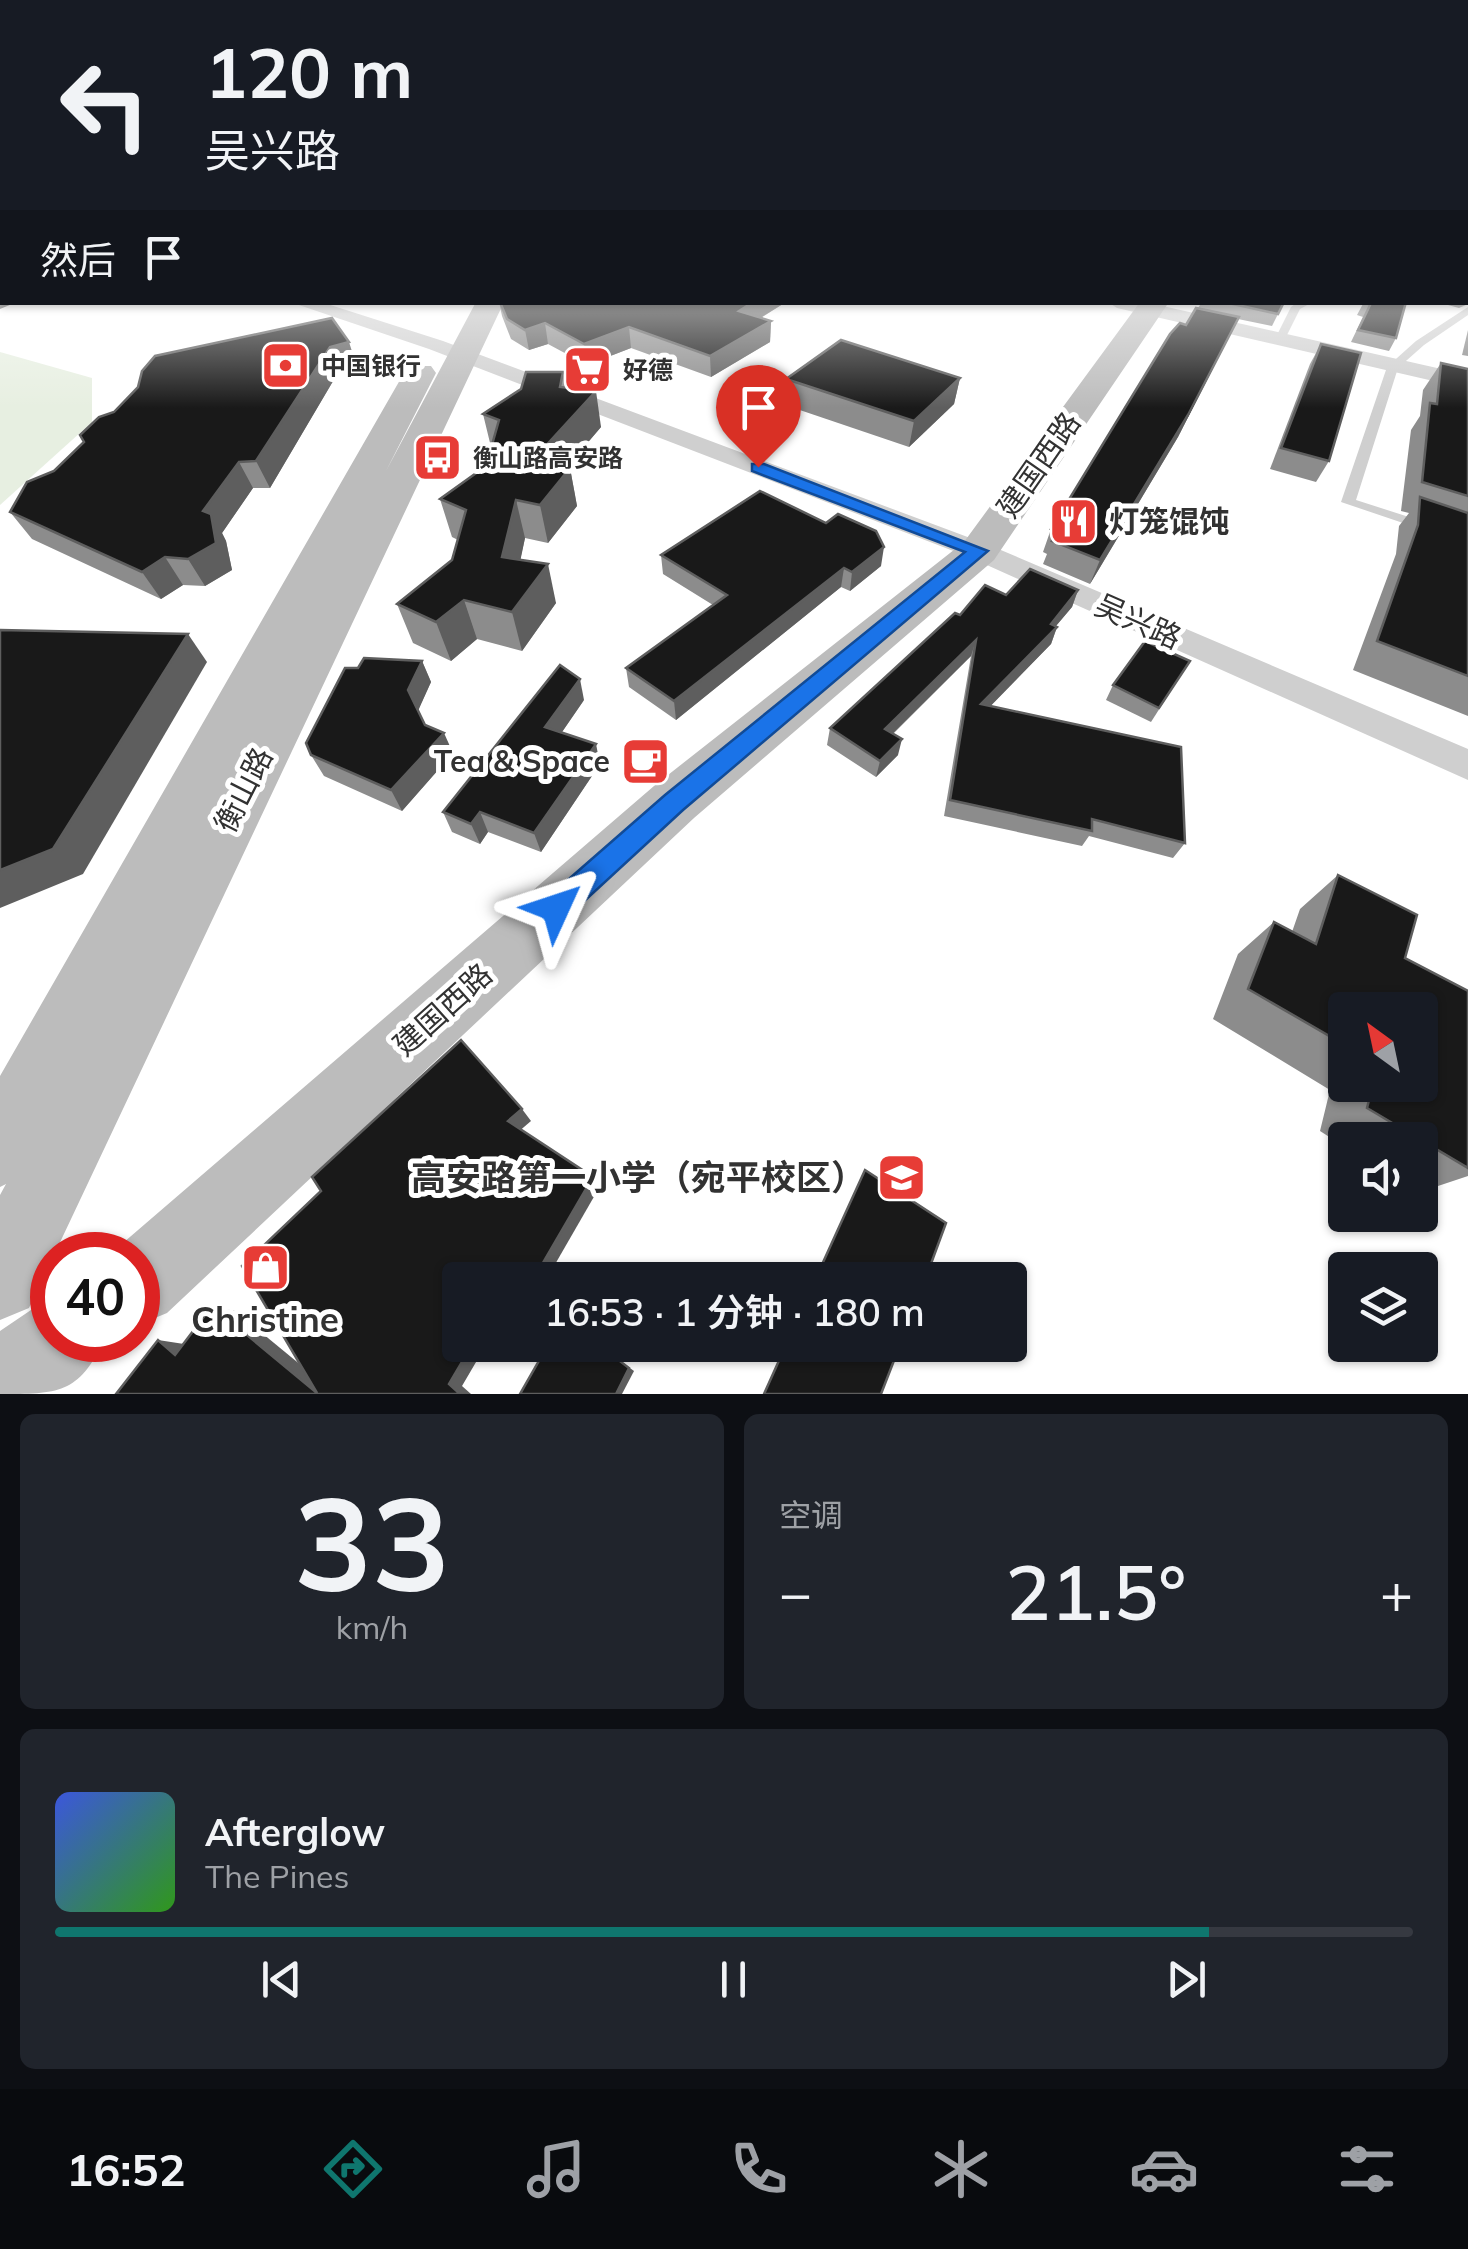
<!DOCTYPE html>
<html lang="zh">
<head>
<meta charset="utf-8">
<style>
	:root { --surface:#171b24; --page:#20242c; --text:#f1f3f6; --muted:#9ea1a6; --line:#363941; --accent:#0f766e }
	body { margin:0; font-family:Mulish,"Noto Sans SC",sans-serif; background:var(--page); color:var(--text); height:100vh; display:flex; flex-direction:column; font-size:38px; white-space:nowrap }
	* { box-sizing:border-box; margin:0 }
	p { font-size:32px; color:var(--muted) }
	.icon { flex:none; width:55px; height:55px; fill:none; stroke:currentColor; stroke-width:2; stroke-linecap:round; stroke-linejoin:round }
	.map { position:relative; height:1394px; overflow:hidden }
	.panel { display:flex; flex-direction:column; gap:20px; padding:20px; background:#0d0f14; flex:1 }
	.panel>* { flex:none }
	.banner { position:absolute; left:0px; top:0px; width:1470px; height:305px; box-shadow:0 2px 8px #0004; background:#171b24; color:var(--text); overflow:hidden }
	.needle { width:65px; rotate:327deg }
	.controls { position:absolute; left:1328px; top:992px; display:grid; gap:20px }
	.controls a { display:grid; place-items:center; width:110px; height:110px; border-radius:10px; background:var(--surface); box-shadow:0 2px 8px #0004; font-size:50px }
	.speed { position:absolute; left:30px; top:1232px; display:flex; gap:20px; font-size:50px; font-weight:700; text-align:center }
	.speed>* { display:grid; place-content:center; width:130px; height:130px; border-radius:50%; background:var(--surface); box-shadow:0 2px 8px #0004; line-height:1 }
	.speed .limit { border:15px solid #d22; background:#fff; color:#111 }
	.pin { position:absolute; display:grid; place-items:center; width:85px; height:85px; color:#fff; margin:-102px -42px; border-radius:50% 50% 50% 0; rotate:-45deg; box-shadow:0 0 10px #0007 }
	.pin .icon { rotate:45deg }
	.me { position:absolute; width:110px; margin:-55px; rotate:48deg; stroke-linejoin:round; filter:drop-shadow(0 0 8px #0008) }
	.turn { display:flex; align-items:center; gap:35px; height:210px; padding:0 40px; font-size:45px }
	.turn .icon { width:130px; height:130px; stroke-width:2.5 }
	.turn b { display:block; font-size:70px; line-height:85px }
	.then { display:flex; align-items:center; height:95px; padding:0 40px; background:#0003; gap:20px; font-size:38px }
	.big { font-size:75px; font-weight:600; line-height:1.1 }
	.panel .card { flex:1; display:flex; flex-direction:column; justify-content:center; gap:15px; min-width:0; padding:0 35px; border-radius:15px; background:var(--page) }
	.panel .dial { align-items:center; gap:0 }
	.dial b { font-size:130px; line-height:1 }
	.song { display:flex; align-items:center; gap:30px }
	.cover { width:120px; height:120px; border-radius:15px; background:linear-gradient(135deg,hsl(230 70% 55%),hsl(110 70% 35%)) }
	.played { height:10px; border-radius:5px; background:linear-gradient(90deg,var(--accent) 85%,var(--line) 85%) }
	.keys { display:flex; justify-content:space-around; direction:ltr }
	.heat { display:flex; justify-content:space-between; align-items:center; font-size:55px; direction:ltr }
	.panel .tiles { flex:1; display:grid; gap:20px; grid-template-columns:1fr 1fr }
	.card:last-child { grid-column:span 2 }
	.trip { position:absolute; left:442px; top:1262px; width:585px; height:100px; border-radius:10px; background:var(--surface); box-shadow:0 2px 8px #0004; font-weight:600; line-height:100px; text-align:center }
	.menu { display:flex; height:160px; justify-content:space-around; align-items:center; background:#090b0e; color:var(--muted) }
	.menu .icon { width:70px; height:70px }
	.menu .selected { color:var(--accent) }
	.menu b { font-size:45px; color:var(--text) }
	.map>svg:first-child { display:block }
	.green { fill:#e7efe1 }
	.lines { fill:none; stroke-linecap:round; stroke-linejoin:round }
	.lane { fill:#cfcfcf; fill-rule:evenodd }
	.street { fill:#cfcfcf; fill-rule:evenodd }
	.secondary { fill:#bcbcbc; fill-rule:evenodd }
	.wall { fill:#8c8c8c; fill-rule:evenodd }
	.shaded-wall { fill:#5e5e5e }
	.building { fill:#191919; stroke:#5e5e5e; stroke-width:2.5 }
	.route { fill:#1a73e8; stroke:#114b97; stroke-width:2.5 }
	.labels { text-anchor:middle; stroke-width:10; stroke-linejoin:round; paint-order:stroke }
	.far-poi-label { font-size:25px; font-weight:bold; fill:#323232; stroke:#fff; text-anchor:start }
	.street-label { font-size:30px; fill:#323232; stroke:#fff }
	.poi-label { font-size:30px; font-weight:bold; fill:#323232; stroke:#fff; text-anchor:start }
	.near-poi-label { font-size:35px; font-weight:bold; fill:#323232; stroke:#fff; text-anchor:end }
</style>
</head>
<body>
<div class="map">
<svg width="1468" height="1394" viewBox="0 0 1468 1394">
	<rect width="100%" height="100%" fill="#fff"/>
	<polygon class="green" points="0,352 92,378 92,422 0,505"/>
	<g class="lines">
		<g class="lane">
			<polygon points="1298,302 1313,302 1300,309 1283,343 1275,343 1274,341 1291,307"/>
			<polygon points="1468,307 1468,315 1424,345 1398,368 1356,500 1468,536 1468,545 1341,502 1387,367 1416,341"/>
		</g>
		<g class="street">
			<polygon points="290,302 321,302 443,341 989,545 1468,749 1468,780 969,557 429,349"/>
			<polygon points="1108,302 1145,302 1468,375 1468,389 1117,308"/>
		</g>
		<g class="secondary">
			<polygon points="476,302 504,302 29,1308 0,1320 0,1195 6,1184 0,1187 0,1076 404,373 409,366 431,366 436,373 386,471"/>
			<polygon points="1140,302 1169,302 994,560 694,818 167,1313 138,1325 138,1255 109,1255 654,786 964,542"/>
			<path d="M 52,1301 L 52,1340 L 104,1340 C 79,1394 58,1394 0,1394 L 0,1331 L 31,1310 Z"/>
		</g>
	</g>
	<g class="wall">
		<polygon points="499,302 786,302 761,318 771,321 770,342 711,377 631,348 587,365 548,344 529,350 511,339 502,316"/>
		<polygon points="1202,302 1284,302 1272,326 1238,319 1178,437 1090,584 1043,564 1047,554 1043,552 1051,529"/>
		<polygon points="1364,302 1406,302 1396,338 1389,351 1351,342 1363,317 1357,315"/>
		<polygon points="1437,302 1468,302 1468,304 1459,308"/>
		<polygon points="1468,330 1468,356 1462,355"/>
		<polygon points="1321,344 1329,461 1316,482 1270,469 1310,364"/>
		<polygon points="1441,363 1468,369 1468,716 1353,670 1396,554 1399,526 1409,513 1401,511 1411,430 1420,416 1423,390"/>
		<polygon points="357,367 339,371 270,488 253,488 222,533 226,541 232,570 205,586 183,585 161,599 32,539 10,512 54,471 114,412"/>
		<polygon points="563,372 566,387 601,427 566,468 570,468 577,506 548,543 525,538 520,560 556,603 522,651 477,639 451,661 413,643 397,604 452,560 458,540 452,537 440,499 486,466 491,447 483,414"/>
		<polygon points="960,378 954,404 909,447 785,405 786,379"/>
		<polygon points="661,555 881,566 850,591 841,587 676,720 629,687 626,668 713,605 663,574"/>
		<polygon points="1078,590 1072,607 1056,626 1057,627 1051,644 990,706 1185,843 1173,858 1089,836 1082,846 944,816 971,656 893,734 898,755 876,777 827,745 830,728 960,615 1006,595"/>
		<polygon points="422,661 431,682 418,710 425,725 453,753 402,811 324,776 311,755 358,668"/>
		<polygon points="1190,661 1151,722 1106,700 1113,685"/>
		<polygon points="584,700 562,732 600,764 541,852 488,832 480,844 452,832 443,812"/>
		<path d="M 1338,875 L 1405,958 L 1468,991 L 1468,1176 L 1420,1192 L 1420,1140 L 1345,1140 L 1345,1147 L 1320,1131 L 1330,1090 L 1213,1019 L 1238,954 L 1274,922 L 1292,932 L 1300,909 ZM 1345,1010 L 1420,1085 L 1345,1085 Z"/>
	</g>
	<g class="shaded-wall">
		<polygon points="2,292 2,302 17,302 0,309 0,293"/>
		<polygon points="753,302 786,302 739,331 739,311"/>
		<polygon points="1239,317 1178,437 1090,584 1100,560"/>
		<polygon points="771,321 770,342 711,377 710,356"/>
		<polygon points="545,323 548,344 529,350 525,330"/>
		<polygon points="629,327 631,348 587,365 584,344"/>
		<polygon points="349,342 357,367 339,371 270,488 256,461 330,347"/>
		<polygon points="960,378 954,404 909,447 914,421"/>
		<polygon points="596,391 601,427 538,501 530,463"/>
		<polygon points="239,462 253,488 222,533 226,541 232,570 205,586 188,559 203,511"/>
		<polygon points="570,468 577,506 548,543 540,505"/>
		<polygon points="516,500 525,538 513,596 502,557"/>
		<polygon points="884,547 881,566 850,591 852,572"/>
		<polygon points="165,557 183,585 161,599 142,572"/>
		<polygon points="548,564 556,603 522,651 512,612"/>
		<polygon points="844,568 841,587 676,720 674,701"/>
		<polygon points="1078,590 1072,607 1044,640 1051,624"/>
		<polygon points="464,600 477,639 451,661 436,622"/>
		<polygon points="1057,627 1051,644 976,721 981,704"/>
		<polygon points="188,634 207,662 83,874 0,908 0,870"/>
		<polygon points="976,640 971,656 881,745 885,729"/>
		<polygon points="422,661 431,682 418,711 408,690"/>
		<polygon points="580,679 584,700 551,748 545,727"/>
		<polygon points="444,733 453,753 402,811 391,790"/>
		<polygon points="902,739 898,755 876,777 880,761"/>
		<polygon points="596,744 600,764 541,852 534,833"/>
		<polygon points="480,812 488,832 480,844 471,824"/>
		<polygon points="522,1109 531,1121 517,1133 508,1121"/>
		<polygon points="593,1177 599,1188 546,1280 533,1280"/>
		<polygon points="212,1306 235,1311 336,1394 317,1393"/>
		<polygon points="158,1340 184,1344 175,1355"/>
		<polygon points="472,1345 486,1345 462,1386 471,1394 460,1394 449,1384"/>
		<polygon points="599,1345 634,1371 622,1394 616,1394"/>
	</g>
	<g class="building">
		<polygon points="0,213 2,213 2,292 0,293"/>
		<polygon points="500,302 753,302 739,311 771,321 710,356 629,327 584,344 545,323 525,330 507,319"/>
		<polygon points="1224,302 1284,302 1278,314"/>
		<polygon points="1364,302 1406,302 1396,338 1358,330 1370,305"/>
		<polygon points="1196,308 1239,317 1188,415 1100,560 1052,541 1060,532 1051,529 1170,334 1180,323 1186,325"/>
		<polygon points="332,318 349,342 330,347 256,461 239,462 203,511 211,514 216,543 188,559 165,557 142,572 10,512 27,482 54,471 84,442 80,435 99,417 114,412 138,387 142,371 155,356"/>
		<polygon points="841,340 960,378 914,421 786,379"/>
		<polygon points="1321,344 1361,353 1329,461 1281,448"/>
		<polygon points="1441,363 1468,369 1468,496 1422,482 1430,403 1437,404"/>
		<polygon points="526,372 563,372 560,387 596,391 530,463 570,468 540,505 516,500 502,557 548,564 512,612 464,600 436,622 397,604 452,560 466,510 440,499 486,466 499,420 483,414 521,389"/>
		<polygon points="760,491 826,523 838,514 876,531 884,547 852,572 844,568 674,701 626,668 727,595 661,555"/>
		<polygon points="1420,497 1468,513 1468,676 1377,641 1418,525"/>
		<polygon points="1030,569 1078,590 1051,624 1057,627 981,704 1181,747 1185,843 1092,819 1092,831 950,800 976,640 885,729 902,739 880,761 830,728 955,613 960,615 985,585 1006,595"/>
		<polygon points="0,630 188,634 53,849 0,870"/>
		<polygon points="1145,641 1190,661 1159,708 1113,685"/>
		<polygon points="364,658 422,661 408,690 425,725 444,733 391,790 311,755 306,743 345,668 358,668"/>
		<polygon points="560,665 580,679 545,727 596,744 534,833 480,812 471,824 443,812"/>
		<polygon points="1338,875 1417,915 1405,958 1468,991 1468,1168 1367,1108 1373,1085 1420,1085 1420,1010 1345,1010 1345,1045 1248,989 1274,922 1316,944"/>
		<polygon points="461,1040 522,1109 508,1121 593,1177 533,1280 460,1280 460,1345 472,1345 449,1384 460,1394 116,1394 158,1340 175,1355 212,1306 317,1393 242,1266 321,1191 312,1177"/>
		<polygon points="865,1170 946,1223 925,1280 815,1280"/>
		<polygon points="548,1345 599,1345 629,1368 616,1394 520,1394"/>
		<polygon points="786,1345 900,1345 881,1394 764,1394"/>
	</g>
	<linearGradient id="sky" x2="0" y2="1"><stop stop-color="#9dc5ea"/><stop offset="0.52" stop-color="#fff"/><stop offset="1" stop-color="#fff" stop-opacity="0"/></linearGradient>
	<rect width="1468" height="408" fill="url(#sky)"/>
	<polygon class="route" points="752,464 764,464 988,551 683,810 566,918 556,921 546,918 542,908 546,899 665,795 965,552 752,471"/>
	<defs>
		<symbol id="bank-square" viewBox="-11 -11 22 22"><rect x="-9" y="-9" width="18" height="18" rx="4" fill="#e73c36" stroke="#fff"/><path d="M-6-4H6V4H-6ZM0-2.3a2.3 2.3 0 1 0 0 4.6a2.3 2.3 0 1 0 0-4.6Z" fill="#fff"/></symbol>
		<symbol id="supermarket-square" viewBox="-11 -11 22 22"><rect x="-9" y="-9" width="18" height="18" rx="4" fill="#e73c36" stroke="#fff"/><path d="M-6-5.5h2.5l.6 2H6L4.5 2H-2.5L-4.4-4H-6ZM-1.5 3.2a1.3 1.3 0 1 0 .1 0ZM3 3.2a1.3 1.3 0 1 0 .1 0Z" fill="#fff"/></symbol>
		<symbol id="bus-square" viewBox="-11 -11 22 22"><rect x="-9" y="-9" width="18" height="18" rx="4" fill="#e73c36" stroke="#fff"/><path d="M-5-6H5V4H4V6H2V4H-2V6H-4V4H-5ZM-3.5-4V0h7V-4ZM-3.5 1.2v1.5H-2V1.2ZM2 1.2v1.5H3.5V1.2Z" fill="#fff"/></symbol>
		<symbol id="restaurant-square" viewBox="-11 -11 22 22"><rect x="-9" y="-9" width="18" height="18" rx="4" fill="#e73c36" stroke="#fff"/><path d="M-5-6h1v4h1v-4h1v4h1v-4h1v5L-1.5 .5V6h-2V.5L-5-1ZM5-6V6H3V1.5H1.5Q1.5-4 5-6Z" fill="#fff"/></symbol>
		<symbol id="cafe-square" viewBox="-11 -11 22 22"><rect x="-9" y="-9" width="18" height="18" rx="4" fill="#e73c36" stroke="#fff"/><path d="M-5.5-4.5H6V0H3Q3 3.5 0 3.5H-2.5Q-5.5 3.5-5.5 0ZM3-3.2v2h1.7v-2ZM-6 4.5H4V6H-6Z" fill="#fff"/></symbol>
		<symbol id="school-square" viewBox="-11 -11 22 22"><rect x="-9" y="-9" width="18" height="18" rx="4" fill="#e73c36" stroke="#fff"/><path d="M0-5L7-2L0 1L-7-2ZM-4 1L0 2.5L4 1V4Q0 6-4 4Z" fill="#fff"/></symbol>
		<symbol id="shop-square" viewBox="-11 -11 22 22"><rect x="-9" y="-9" width="18" height="18" rx="4" fill="#e73c36" stroke="#fff"/><path d="M-5-2.5h2.3a2.7 3.5 0 0 1 5.4 0H5L5.5 6h-11ZM-1.5-2.5h3a1.5 2.3 0 0 0-3 0Z" fill="#fff"/></symbol>
	</defs>
	<g fill-rule="evenodd">
		<use href="#bank-square" x="258" y="338" width="55" height="55"/>
		<use href="#supermarket-square" x="560" y="342" width="55" height="55"/>
		<use href="#bus-square" x="410" y="430" width="55" height="55"/>
		<use href="#restaurant-square" x="1046" y="494" width="55" height="55"/>
		<use href="#cafe-square" x="618" y="734" width="55" height="55"/>
		<use href="#school-square" x="874" y="1150" width="55" height="55"/>
		<use href="#shop-square" x="238" y="1240" width="55" height="55"/>
	</g>
	<g class="labels">
		<g class="far-poi-label">
			<text x="321" y="375">中国银行</text>
			<text x="623" y="379">好德</text>
			<text x="473" y="467">衡山路高安路</text>
		</g>
		<g class="street-label">
			<text transform="translate(1039 465) rotate(-55)" y="10">建国西路</text>
			<text transform="translate(1138 622) rotate(24)" y="10">吴兴路</text>
			<text transform="translate(244 790) rotate(-63)" y="10">衡山路</text>
			<text transform="translate(443 1010) rotate(-42)" y="10">建国西路</text>
		</g>
		<g class="poi-label">
			<text x="1109" y="532">灯笼馄饨</text>
			<text x="610" y="772" text-anchor="end">Tea &amp; Space</text>
		</g>
		<g class="near-poi-label">
			<text x="866" y="1190">高安路第一小学（宛平校区）</text>
			<text x="265" y="1332" text-anchor="middle">Christine</text>
		</g>
	</g>
</svg>
<div class="controls">
<a><svg class="needle" viewBox="-14 -14 28 28"><path d="M0-13l5 13h-10z" fill="#e53935"/><path d="M0 13l5-13h-10z" fill="#9ea1a6"/></svg></a>
<a><svg class="icon" aria-label="sound" viewBox="0 0 24 24"><path d="M4 9h4l5-4v14l-5-4H4zM17 9q2 3 0 6"/></svg></a>
<a><svg class="icon" aria-label="layers" viewBox="0 0 24 24"><path d="M12 4l9 5-9 5-9-5zM3 14l9 5 9-5"/></svg></a>
</div>
<div class="speed"><div class="limit">40</div></div>
<div class="pin" style="left:758px;top:467px;background:#d93025"><svg class="icon" aria-label="arrive" viewBox="0 0 24 24"><path d="M6 21V4h12l-3 4 3 4H6"/></svg></div>
<svg class="me" style="left:556px;top:908px" viewBox="-20 -20 40 40"><path d="M0-17L14 15 0 8-14 15z" fill="#1a73e8" stroke="#fff" stroke-width="4"/></svg>
<div class="trip">16:53 · 1 分钟 · 180 m</div>
<div class="banner">
<div class="turn"><svg class="icon" aria-label="left" viewBox="0 0 24 24"><path d="M17 20v-9H6M10 6l-5 5 5 5"/></svg><div><b>120 m</b>吴兴路</div></div>
<div class="then">然后<svg class="icon" aria-label="arrive" viewBox="0 0 24 24"><path d="M6 21V4h12l-3 4 3 4H6"/></svg></div>
</div>
</div>
<section class="panel">
<div class="tiles">
<div class="card dial"><b>33</b><p>km/h</p></div>
<div class="card"><p>空调</p>
<div class="heat"><a>−</a><b class="big">21.5°</b><a>+</a></div>
</div>
<div class="card">
<div class="song"><i class="cover"></i><div><b>Afterglow</b><p>The Pines</p></div></div>
<div class="played"></div>
<div class="keys"><svg class="icon" aria-label="previous" viewBox="0 0 24 24"><path d="M18 5L8 12l10 7zM5 5v14"/></svg><svg class="icon" aria-label="pause" viewBox="0 0 24 24"><path d="M8 5v14M16 5v14"/></svg><svg class="icon" aria-label="next" viewBox="0 0 24 24"><path d="M6 5l10 7-10 7zM19 5v14"/></svg></div>
</div>
</div>
</section>
<nav class="menu">
<b>16:52</b>
<svg class="icon selected" aria-label="directions" viewBox="0 0 24 24"><path d="M12 3l9 9-9 9-9-9zM9 14v-3h6M13 9l2 2-2 2"/></svg>
<svg class="icon" aria-label="music" viewBox="0 0 24 24"><path d="M9 18V5l10-2v13"/><circle cx="6" cy="18" r="3"/><circle cx="16" cy="16" r="3"/></svg>
<svg class="icon" aria-label="phone" viewBox="0 0 24 24"><path d="M5 4h4l2 5-3 2q2 4 5 5l2-3 5 2v4C11 20 4 13 5 4z"/></svg>
<svg class="icon" aria-label="climate" viewBox="0 0 24 24"><path d="M12 3v18M4 7l16 10M4 17L20 7"/></svg>
<svg class="icon" aria-label="car" viewBox="0 0 24 24"><path d="M5 17H2v-5l4-1 3-4h7l3 4 3 1v5h-3M9 17h6M6 11h13"/><circle cx="7" cy="17" r="2"/><circle cx="17" cy="17" r="2"/></svg>
<svg class="icon" aria-label="filters" viewBox="0 0 24 24"><path d="M4 7h16M4 17h16"/><circle cx="9" cy="7" r="2"/><circle cx="15" cy="17" r="2"/></svg>
</nav>
</body>
</html>
